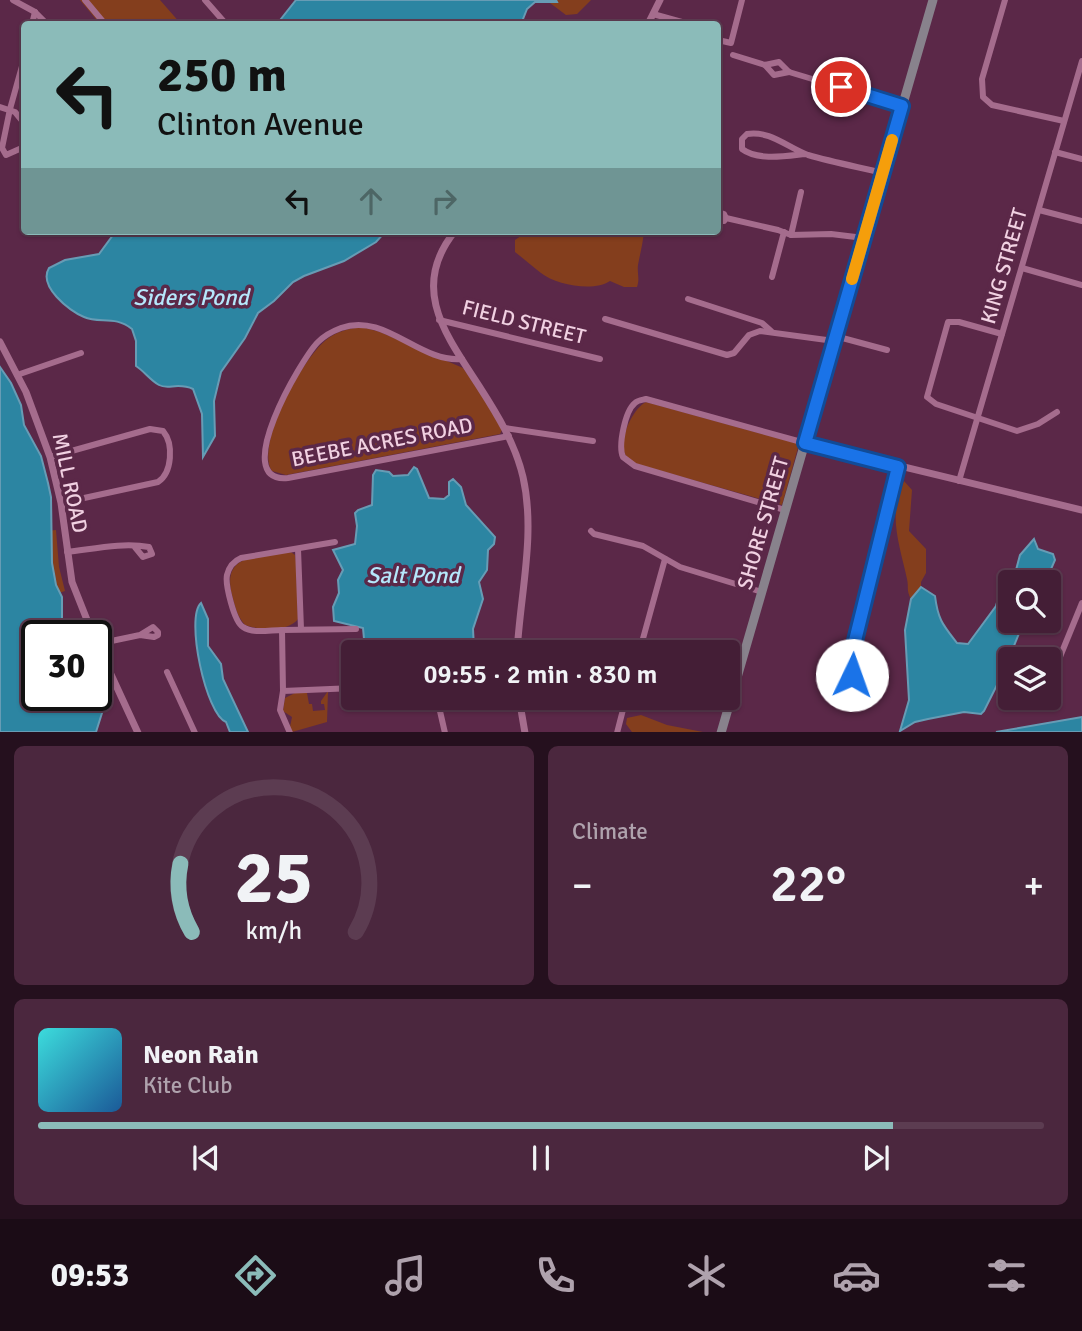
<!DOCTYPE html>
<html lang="en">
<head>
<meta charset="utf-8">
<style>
	:root { --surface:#441e36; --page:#4b273e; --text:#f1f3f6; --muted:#afa2ad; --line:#5c3c51; --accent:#8bbbb9 }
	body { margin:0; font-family:Signika,sans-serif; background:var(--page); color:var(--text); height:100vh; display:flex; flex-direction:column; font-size:26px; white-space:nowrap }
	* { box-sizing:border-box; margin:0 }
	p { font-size:23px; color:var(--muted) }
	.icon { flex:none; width:38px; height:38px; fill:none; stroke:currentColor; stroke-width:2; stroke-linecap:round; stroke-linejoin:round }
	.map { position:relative; height:732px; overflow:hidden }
	.details { display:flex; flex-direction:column; gap:14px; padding:14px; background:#25101e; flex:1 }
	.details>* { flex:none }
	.hud { position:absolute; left:21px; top:21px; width:700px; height:214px; border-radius:7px; box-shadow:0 2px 5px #0004,0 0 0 2px var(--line); background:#8bbbb9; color:#111; overflow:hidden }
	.controls { position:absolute; left:998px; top:570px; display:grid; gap:14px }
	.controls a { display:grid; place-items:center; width:63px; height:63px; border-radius:7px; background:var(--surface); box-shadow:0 2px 5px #0004,0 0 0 2px var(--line); font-size:35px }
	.speed { position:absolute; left:21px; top:620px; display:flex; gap:14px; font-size:35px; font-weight:700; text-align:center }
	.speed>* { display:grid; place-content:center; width:91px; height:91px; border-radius:50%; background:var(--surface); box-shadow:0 2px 5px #0004,0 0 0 2px var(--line); line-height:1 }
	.speed .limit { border:4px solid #111; border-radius:10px; background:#fff; color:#111 }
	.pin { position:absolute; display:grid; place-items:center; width:60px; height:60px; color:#fff; margin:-30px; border:4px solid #fff; border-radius:50%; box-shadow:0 2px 7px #0007 }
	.me { position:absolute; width:77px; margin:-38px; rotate:3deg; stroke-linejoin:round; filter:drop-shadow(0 0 5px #0008) }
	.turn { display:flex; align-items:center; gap:24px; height:147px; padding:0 21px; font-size:32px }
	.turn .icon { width:91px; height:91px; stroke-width:2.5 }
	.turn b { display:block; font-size:49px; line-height:60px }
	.lanes { display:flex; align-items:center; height:66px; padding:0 21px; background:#0003; justify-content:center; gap:35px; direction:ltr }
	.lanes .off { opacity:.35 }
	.big { font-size:52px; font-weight:600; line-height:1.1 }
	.details .widget { flex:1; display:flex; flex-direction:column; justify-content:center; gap:10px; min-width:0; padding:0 24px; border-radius:10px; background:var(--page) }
	.details .dial { align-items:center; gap:0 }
	.dial svg { height:182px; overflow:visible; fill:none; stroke:var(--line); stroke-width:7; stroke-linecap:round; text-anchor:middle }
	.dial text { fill:var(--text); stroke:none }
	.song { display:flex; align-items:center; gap:21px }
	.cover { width:84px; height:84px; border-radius:10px; background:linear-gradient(135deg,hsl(180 70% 55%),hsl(210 70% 35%)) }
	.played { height:7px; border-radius:4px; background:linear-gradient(90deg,var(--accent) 85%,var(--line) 85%) }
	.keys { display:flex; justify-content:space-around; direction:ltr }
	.heat { display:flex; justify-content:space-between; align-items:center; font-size:38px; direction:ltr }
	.details .tiles { flex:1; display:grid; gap:14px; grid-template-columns:1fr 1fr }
	.widget:last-child { grid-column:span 2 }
	.trip { position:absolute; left:341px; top:640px; width:399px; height:70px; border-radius:7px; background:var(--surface); box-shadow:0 2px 5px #0004,0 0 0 2px var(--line); font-weight:600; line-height:70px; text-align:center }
	.tabs { display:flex; height:112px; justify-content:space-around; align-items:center; background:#1b0c16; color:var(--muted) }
	.tabs .icon { width:49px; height:49px }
	.tabs .active { color:var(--accent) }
	.tabs b { font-size:32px; color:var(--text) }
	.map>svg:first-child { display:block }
	.green { fill:#843e1d }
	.water { fill:#2c85a2; stroke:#679cb5; stroke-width:2 }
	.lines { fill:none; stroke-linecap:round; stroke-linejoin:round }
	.minor { stroke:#a56c8d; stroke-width:6 }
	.tertiary { stroke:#a56c8d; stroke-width:7 }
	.secondary { stroke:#88828c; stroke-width:9 }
	.route-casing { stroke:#114b97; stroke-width:18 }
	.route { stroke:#1a73e8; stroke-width:12 }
	.slow { stroke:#f59e0b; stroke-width:12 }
	.labels { text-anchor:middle; stroke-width:7; stroke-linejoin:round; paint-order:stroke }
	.street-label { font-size:21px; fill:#f1d1e2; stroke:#5b2848 }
	.water-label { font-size:23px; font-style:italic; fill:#b5e7fb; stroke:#5b2848 }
</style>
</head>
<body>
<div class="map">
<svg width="1082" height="733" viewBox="0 0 1082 733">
	<rect width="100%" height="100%" fill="#5b2848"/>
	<g class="green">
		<polygon points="80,0 160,0 181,24 100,24"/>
		<polygon points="556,0 591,0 577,14 566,15 550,3 557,2"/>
		<path d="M 528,231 L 644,231 C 643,243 640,254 638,265 C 637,273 640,279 637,287 L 624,287 L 610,281 C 594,292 556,285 541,273 C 532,266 524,259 515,252 L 515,240 Z"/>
		<path d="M 362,327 L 380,332 L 463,368 L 481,393 L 502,430 L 500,434 L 286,475 L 272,471 C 255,444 303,358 326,340 C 337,331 348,329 362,327 Z"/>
		<path d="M 646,402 L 799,444 L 782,505 L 640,465 C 635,463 630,461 626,456 C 617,442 632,409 646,402 Z"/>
		<path d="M 904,481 L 912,490 L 909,531 L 926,549 L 926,573 L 921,582 L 921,587 L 911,599 C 906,590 909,588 907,579 C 900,546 887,514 904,481 Z"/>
		<polygon points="56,530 59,567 65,591 56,594 46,531"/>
		<path d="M 291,552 L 295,555 L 296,562 L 298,619 C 289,632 258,630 245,625 C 237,616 235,606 232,595 C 221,552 260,557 291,552 Z"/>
		<polygon points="328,691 327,722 292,732 290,727 292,717 283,711 285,698 295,693 307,693 309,704 312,704 313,711 325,710 324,704 321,704 321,701"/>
		<polygon points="641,715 667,725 703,732 632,732 626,724 627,718"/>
	</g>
	<g class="water">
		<polygon points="296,0 556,0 557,2 535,2 527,9 521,24 277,24"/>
		<path d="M 116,231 L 386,231 L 376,242 L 344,261 L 304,276 L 293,282 L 274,301 L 258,313 L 245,338 L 221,372 L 214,401 L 215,436 L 203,457 L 202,414 L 193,389 C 178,382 168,390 159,385 C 150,380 144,371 136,366 L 136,341 L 132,329 C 115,315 99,324 84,317 C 69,311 38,286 49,268 L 65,260 L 99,254 Z"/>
		<polygon points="0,367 11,383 21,405 24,425 41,456 48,483 51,497 52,563 56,585 62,597 62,627 65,635 37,635 37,695 96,695 96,691 102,713 96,732 0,732"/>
		<polygon points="414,467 417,469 429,498 444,499 449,495 449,482 453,479 461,487 466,505 495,537 494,544 488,550 487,570 479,582 483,599 473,629 474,648 470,652 430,641 410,645 376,642 365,650 363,628 334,621 333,607 339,593 338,580 343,570 333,550 355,544 357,526 355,513 358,510 372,505 373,475 376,470 389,472 393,476 408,475"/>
		<path d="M 1034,539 L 1038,549 L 1053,554 L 1055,560 L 1045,583 L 1010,583 L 1010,621 L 1024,621 L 1003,673 L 984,711 L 981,714 L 964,712 L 928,719 L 915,722 L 900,731 L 909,700 L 905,630 L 911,599 L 921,587 L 935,596 C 938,620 943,625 957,643 L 968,644 L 996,606 L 1001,588 L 1016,570 L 1020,555 Z"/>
		<path d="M 201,603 L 208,619 L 208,646 L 221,664 L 223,679 L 248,732 L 230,732 L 226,722 C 206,715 185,617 201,603 Z"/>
		<polygon points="1082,717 1082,732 996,732"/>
	</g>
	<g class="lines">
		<g class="minor">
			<polyline points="13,0 35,12 47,24"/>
			<polyline points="85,0 105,24"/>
			<polyline points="205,0 226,24"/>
			<polyline points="1005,0 982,79 983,97 992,105 1064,121"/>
			<polyline points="653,14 689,24"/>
			<polyline points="32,24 35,12"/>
			<polyline points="718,40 731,43 742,0"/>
			<polyline points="733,55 765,65 779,62 789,72 902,106"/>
			<polyline points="24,59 10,109 2,148 6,155 24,147"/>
			<polyline points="765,65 774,75 789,72"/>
			<polyline points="0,107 15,112 24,123"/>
			<polyline points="1055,152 1082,159"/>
			<path d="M 805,154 C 786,156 758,161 742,149 L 742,139 L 747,134 C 770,130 788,148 808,155 C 832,162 858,167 883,173"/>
			<polyline points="1039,210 1082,221"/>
			<polyline points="718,212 724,214 726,218 724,221 718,221"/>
			<polyline points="726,218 778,230 791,235 831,234 864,238"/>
			<polyline points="33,233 39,231"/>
			<polyline points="791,235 801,192"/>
			<polyline points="1022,268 1082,285"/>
			<polyline points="772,277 784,232"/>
			<polyline points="688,299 762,323 771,331"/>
			<polyline points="605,319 727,355 734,353 749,335 760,331 834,341"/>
			<polyline points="439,320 600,359"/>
			<polyline points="1002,334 959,322 948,322 927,397 936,404 1017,431 1038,424 1057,412"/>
			<polyline points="835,336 887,350"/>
			<path d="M 462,359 C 419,363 385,312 341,328 C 333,331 324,336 318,342 C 301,359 228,484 288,478 L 509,436"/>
			<polyline points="17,375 81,353"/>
			<polyline points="505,428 593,441"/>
			<path d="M 50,457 L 150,429 L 163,431 C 174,444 172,473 158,482 L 61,503"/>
			<polyline points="959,481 1082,61"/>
			<path d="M 785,510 L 635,466 L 623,457 C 618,446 625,411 635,403 C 638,400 642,400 646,399 L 805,443"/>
			<polyline points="591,531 594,534 643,546 680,567 762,592"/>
			<polyline points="298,549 301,629"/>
			<path d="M 67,552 C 93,549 123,542 149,547 L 152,554 L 143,557 L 134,546"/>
			<polyline points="282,630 356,629"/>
			<polyline points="97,644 140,635 154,637 158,635 158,632 153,627 140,635"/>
			<polyline points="639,653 665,559"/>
			<polyline points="848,669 878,542 898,467"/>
			<polygon points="848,669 854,677 854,683 847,690 840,690 835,685 834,678 838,672"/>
			<polyline points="167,672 195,733"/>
			<polyline points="1048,686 1082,603"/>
			<path d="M 283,691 L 282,630 C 270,630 253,634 243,627 C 234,622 225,584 227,575 C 229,567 234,561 241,558 L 335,542"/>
			<polyline points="437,698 445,733"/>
			<polyline points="684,698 728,710"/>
			<polyline points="290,733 280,710 283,691 354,688"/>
			<polyline points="617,733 626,698"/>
		</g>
		<g class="tertiary">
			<polyline points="648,24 660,0"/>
			<path d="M 455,231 C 409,288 446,335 479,386 C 497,414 515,443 523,477 C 536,534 520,595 517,653"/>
			<polyline points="0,342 26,392 50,457 61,503 72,582 93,635"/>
			<polyline points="805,443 1082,510"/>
			<polyline points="96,642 138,733"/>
			<polyline points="519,698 525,733"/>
		</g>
		<polyline class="secondary" points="721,733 933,0"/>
	</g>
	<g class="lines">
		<defs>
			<polyline id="route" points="841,87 902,106 805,443 898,467 848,669 852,675"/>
		</defs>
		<use href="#route" class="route-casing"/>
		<use href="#route" class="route"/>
		<polyline class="slow" points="852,279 892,140"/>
	</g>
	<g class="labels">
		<g class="street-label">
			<text transform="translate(1004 266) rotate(-74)" y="7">KING STREET</text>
			<text transform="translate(524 322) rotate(14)" y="7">FIELD STREET</text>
			<text transform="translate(382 442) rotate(-11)" y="7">BEEBE ACRES ROAD</text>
			<text transform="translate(70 483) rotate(78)" y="7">MILL ROAD</text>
			<text transform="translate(763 523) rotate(-74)" y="7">SHORE STREET</text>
		</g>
		<g class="water-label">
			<text x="191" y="305">Siders Pond</text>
			<text x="413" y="583">Salt Pond</text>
		</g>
	</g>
</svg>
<div class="controls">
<a><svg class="icon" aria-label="search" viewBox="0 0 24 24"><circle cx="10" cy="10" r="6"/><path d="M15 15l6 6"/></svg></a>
<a><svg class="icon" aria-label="layers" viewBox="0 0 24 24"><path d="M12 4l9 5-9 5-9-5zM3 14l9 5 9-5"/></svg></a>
</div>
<div class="speed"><div class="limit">30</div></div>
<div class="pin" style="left:841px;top:87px;background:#d93025"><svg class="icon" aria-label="arrive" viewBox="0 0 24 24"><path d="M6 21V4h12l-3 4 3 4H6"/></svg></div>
<svg class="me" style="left:852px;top:675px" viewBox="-20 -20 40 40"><circle r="19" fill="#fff"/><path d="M0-13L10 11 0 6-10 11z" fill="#1a73e8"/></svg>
<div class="trip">09:55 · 2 min · 830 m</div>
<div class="hud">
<div class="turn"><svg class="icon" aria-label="left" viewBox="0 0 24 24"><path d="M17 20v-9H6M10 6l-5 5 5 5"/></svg><div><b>250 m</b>Clinton Avenue</div></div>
<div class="lanes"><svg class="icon" aria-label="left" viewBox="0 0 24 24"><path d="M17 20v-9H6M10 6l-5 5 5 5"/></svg><svg class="icon off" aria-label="ahead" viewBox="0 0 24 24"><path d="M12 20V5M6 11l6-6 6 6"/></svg><svg class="icon off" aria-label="right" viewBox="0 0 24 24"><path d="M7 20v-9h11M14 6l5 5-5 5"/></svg></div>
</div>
</div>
<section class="details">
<div class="tiles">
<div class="widget dial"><svg viewBox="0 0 100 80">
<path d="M14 69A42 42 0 1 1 86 69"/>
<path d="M14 69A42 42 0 0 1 9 39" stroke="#8bbbb9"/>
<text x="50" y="56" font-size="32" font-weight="700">25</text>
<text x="50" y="72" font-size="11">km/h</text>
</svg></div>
<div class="widget"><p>Climate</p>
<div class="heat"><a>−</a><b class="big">22°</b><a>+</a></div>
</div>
<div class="widget">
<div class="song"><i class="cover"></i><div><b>Neon Rain</b><p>Kite Club</p></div></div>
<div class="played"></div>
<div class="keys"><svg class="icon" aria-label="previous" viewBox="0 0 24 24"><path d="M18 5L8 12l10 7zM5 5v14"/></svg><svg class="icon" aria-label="pause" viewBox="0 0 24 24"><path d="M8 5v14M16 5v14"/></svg><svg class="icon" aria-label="next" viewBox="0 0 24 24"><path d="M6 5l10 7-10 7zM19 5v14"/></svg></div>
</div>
</div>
</section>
<nav class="tabs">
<b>09:53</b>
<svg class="icon active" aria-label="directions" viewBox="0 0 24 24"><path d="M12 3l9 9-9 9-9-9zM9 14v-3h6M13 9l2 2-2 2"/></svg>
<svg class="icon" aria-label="music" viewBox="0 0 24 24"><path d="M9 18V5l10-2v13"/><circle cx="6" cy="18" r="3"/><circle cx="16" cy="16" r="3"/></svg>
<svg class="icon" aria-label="phone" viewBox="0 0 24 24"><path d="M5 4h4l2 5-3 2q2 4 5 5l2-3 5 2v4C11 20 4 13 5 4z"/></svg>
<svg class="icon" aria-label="climate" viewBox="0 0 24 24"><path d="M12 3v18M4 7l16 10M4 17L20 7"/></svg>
<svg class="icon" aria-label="car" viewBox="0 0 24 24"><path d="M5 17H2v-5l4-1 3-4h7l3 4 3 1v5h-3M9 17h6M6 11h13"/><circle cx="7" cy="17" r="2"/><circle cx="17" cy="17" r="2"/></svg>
<svg class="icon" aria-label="filters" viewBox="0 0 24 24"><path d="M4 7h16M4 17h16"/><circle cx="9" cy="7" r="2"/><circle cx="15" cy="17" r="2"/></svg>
</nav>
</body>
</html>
